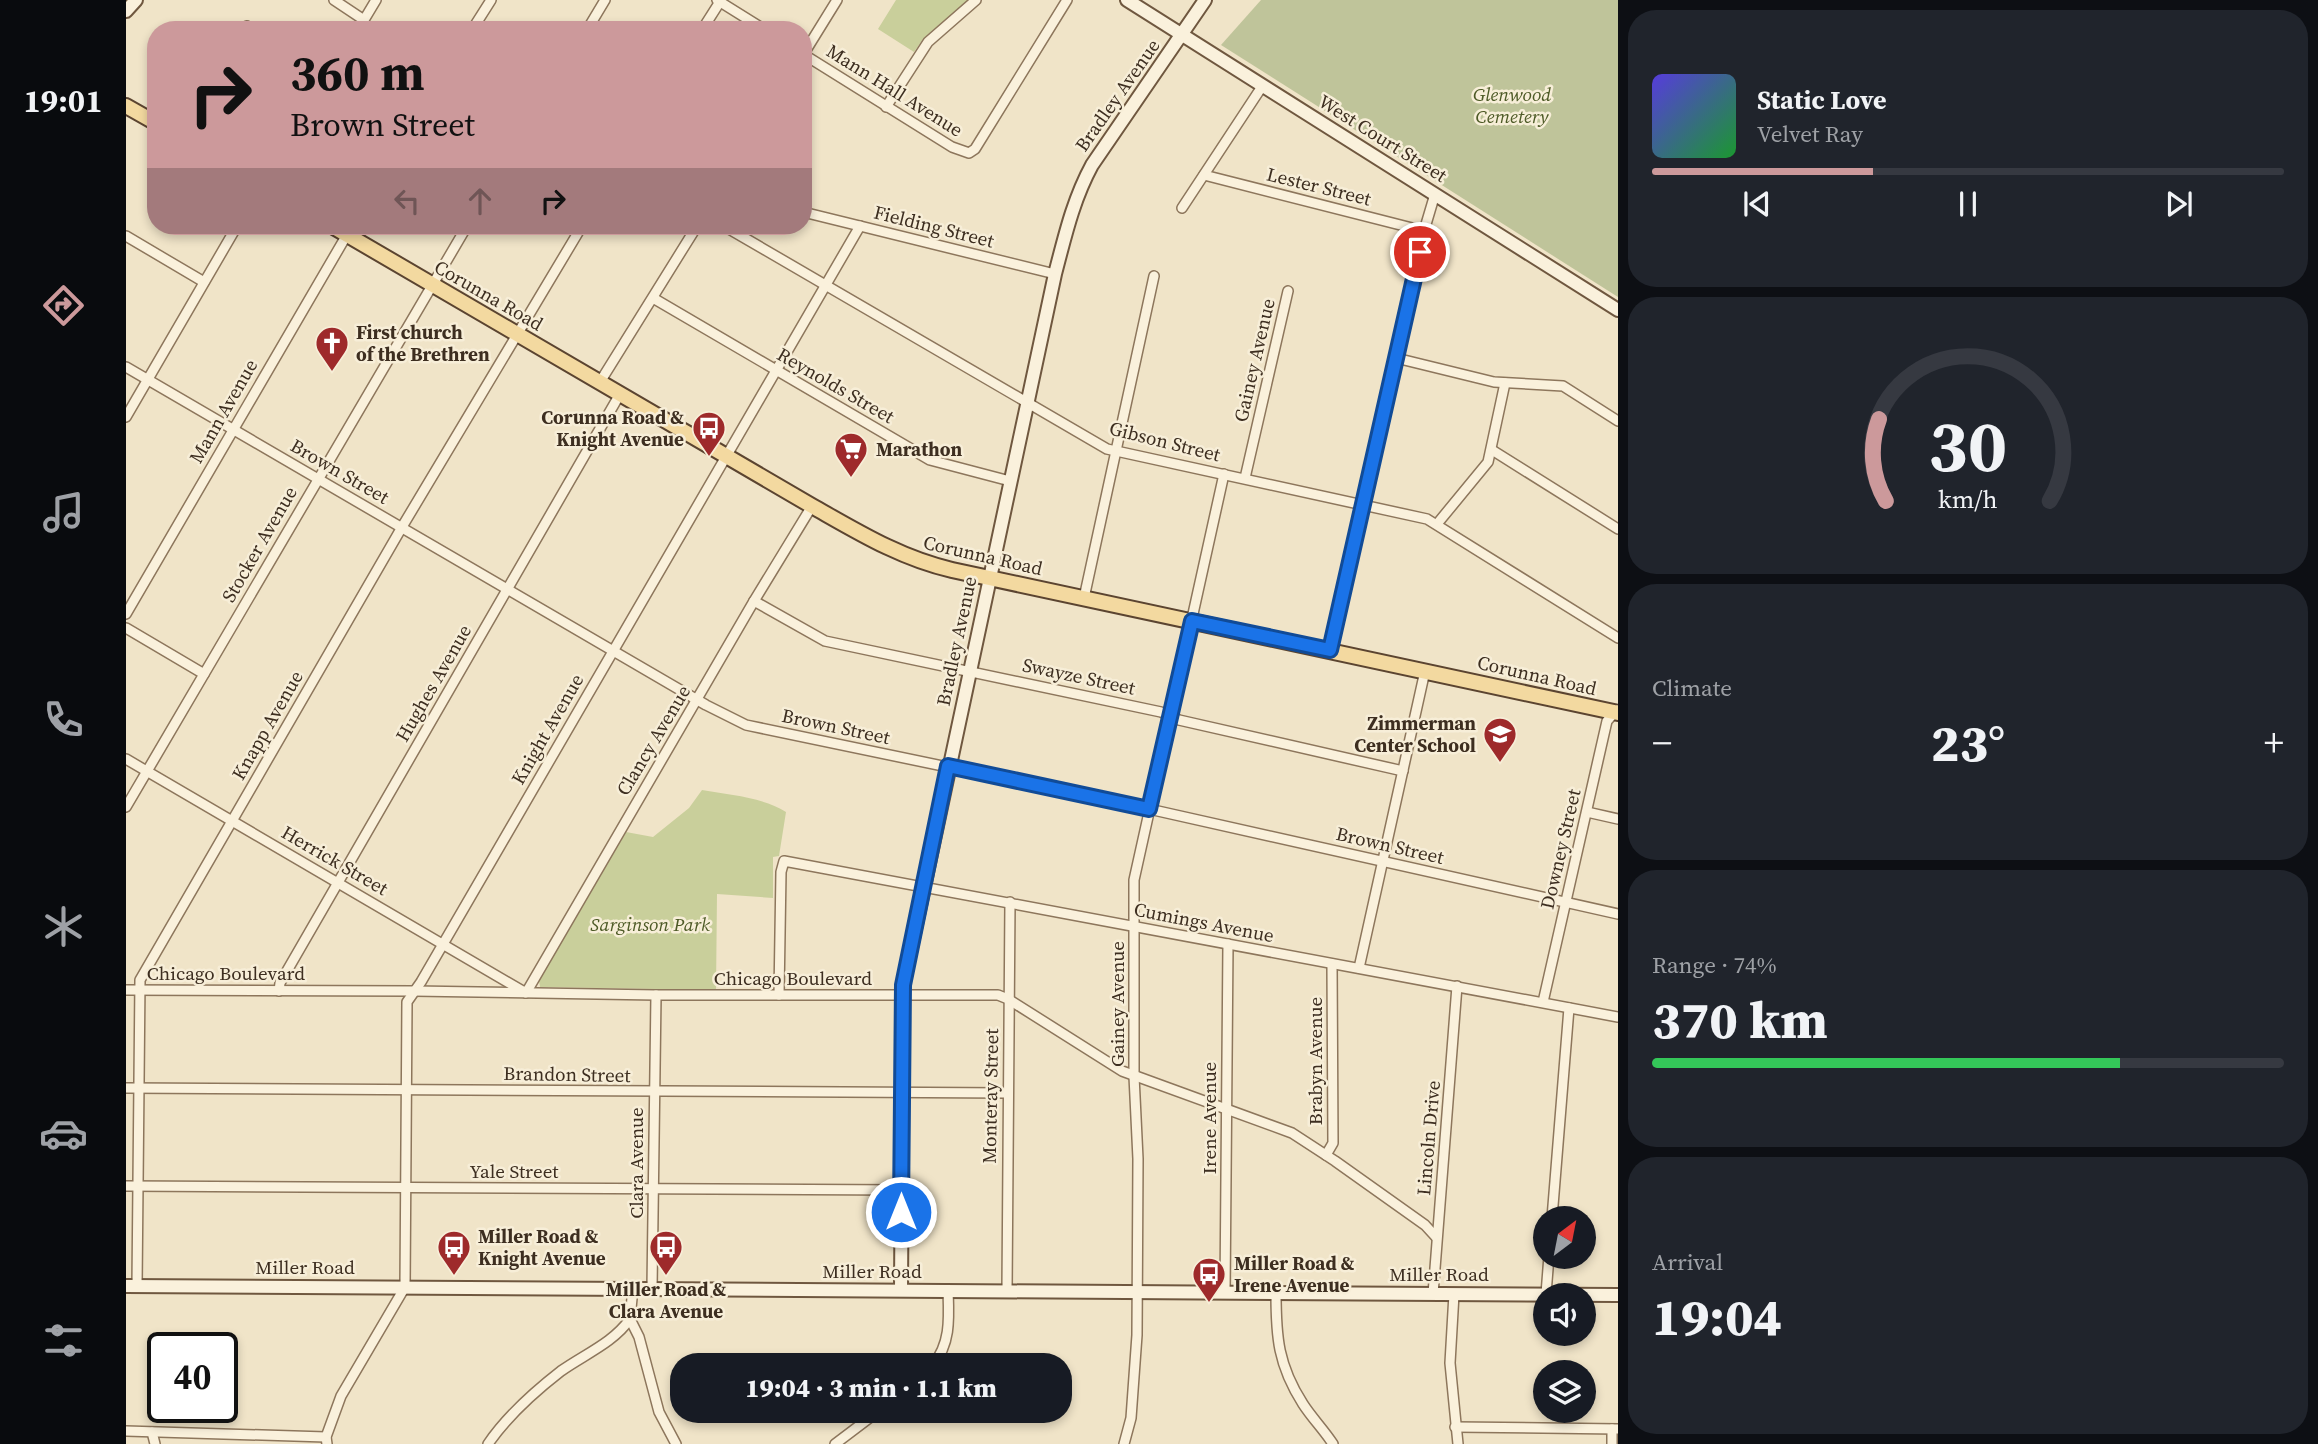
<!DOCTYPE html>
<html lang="en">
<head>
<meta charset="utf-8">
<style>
	:root { --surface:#171b24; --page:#20242c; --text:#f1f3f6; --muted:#9ea1a6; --line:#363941; --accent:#cc999b }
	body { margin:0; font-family:"Source Serif 4",serif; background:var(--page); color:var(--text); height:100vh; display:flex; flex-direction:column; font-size:26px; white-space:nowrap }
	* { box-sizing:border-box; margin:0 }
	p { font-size:23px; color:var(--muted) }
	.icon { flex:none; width:38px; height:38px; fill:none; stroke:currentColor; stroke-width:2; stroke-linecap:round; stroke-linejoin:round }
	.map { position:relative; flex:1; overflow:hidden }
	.drawer { display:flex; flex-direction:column; gap:10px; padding:10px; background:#0d0f14; width:700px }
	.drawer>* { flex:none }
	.hud { position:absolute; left:21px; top:21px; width:665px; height:214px; border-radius:28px; box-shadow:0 4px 10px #0003; background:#cc999b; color:#111; overflow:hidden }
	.needle { width:46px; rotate:32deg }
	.tools { position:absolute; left:1407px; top:1206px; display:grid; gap:14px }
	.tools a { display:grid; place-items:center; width:63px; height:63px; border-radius:50%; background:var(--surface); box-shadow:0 4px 10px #0003; font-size:35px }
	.speed { position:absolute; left:21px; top:1332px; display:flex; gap:14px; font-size:35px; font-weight:700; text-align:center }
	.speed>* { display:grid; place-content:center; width:91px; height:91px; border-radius:50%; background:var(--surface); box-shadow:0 4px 10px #0003; line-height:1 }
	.speed .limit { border:4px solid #111; border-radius:10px; background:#fff; color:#111 }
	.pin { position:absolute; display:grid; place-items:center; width:60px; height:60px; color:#fff; margin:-30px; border:4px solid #fff; border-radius:50%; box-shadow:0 2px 7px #0007 }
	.me { position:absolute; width:77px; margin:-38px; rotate:0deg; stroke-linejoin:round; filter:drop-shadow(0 0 5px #0008) }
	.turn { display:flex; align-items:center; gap:24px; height:147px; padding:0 28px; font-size:32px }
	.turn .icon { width:91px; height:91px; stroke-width:2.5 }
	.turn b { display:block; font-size:49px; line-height:60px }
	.lanes { display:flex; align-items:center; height:66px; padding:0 28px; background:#0003; justify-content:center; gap:35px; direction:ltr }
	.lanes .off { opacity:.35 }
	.big { font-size:52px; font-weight:800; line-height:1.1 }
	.drawer .card { flex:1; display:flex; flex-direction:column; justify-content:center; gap:10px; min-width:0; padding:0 24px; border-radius:28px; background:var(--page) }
	.drawer .dial { align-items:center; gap:0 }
	.dial svg { height:182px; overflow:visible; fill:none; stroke:var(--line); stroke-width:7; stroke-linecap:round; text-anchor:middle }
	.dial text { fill:var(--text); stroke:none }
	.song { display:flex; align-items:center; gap:21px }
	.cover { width:84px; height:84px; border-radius:10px; background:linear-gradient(135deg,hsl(250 70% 55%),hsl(130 70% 35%)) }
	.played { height:7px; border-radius:4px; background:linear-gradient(90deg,var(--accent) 35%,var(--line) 35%) }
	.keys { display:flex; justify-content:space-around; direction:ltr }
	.heat { display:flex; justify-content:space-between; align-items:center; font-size:38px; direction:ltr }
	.charge { height:10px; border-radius:5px; background:linear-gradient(90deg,#34c759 74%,var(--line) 0) }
	.trip { position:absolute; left:544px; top:1353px; width:402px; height:70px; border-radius:28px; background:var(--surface); box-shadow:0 4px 10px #0003; font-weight:800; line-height:70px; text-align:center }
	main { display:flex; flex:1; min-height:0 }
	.dock { display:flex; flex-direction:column; width:126px; justify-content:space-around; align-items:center; background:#090b0e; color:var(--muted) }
	.dock .icon { width:49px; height:49px }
	.dock .selected { color:var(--accent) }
	.dock b { font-size:32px; color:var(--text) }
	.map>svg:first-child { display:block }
	.green { fill:#c9cf9b }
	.cemetery { fill:#bfc49a }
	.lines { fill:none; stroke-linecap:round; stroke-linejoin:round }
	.street-casing { stroke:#8d765c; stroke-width:12 }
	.secondary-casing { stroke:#6f573f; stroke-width:16 }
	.primary-casing { stroke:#5b4430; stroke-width:18 }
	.street { stroke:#faf1dc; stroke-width:9 }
	.secondary { stroke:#faf1dc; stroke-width:12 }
	.primary { stroke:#f3d9a0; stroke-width:14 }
	.route-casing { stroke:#114b97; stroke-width:18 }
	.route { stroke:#1a73e8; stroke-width:12 }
	.labels { text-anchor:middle; stroke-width:5; stroke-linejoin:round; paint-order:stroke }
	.street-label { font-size:19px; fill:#3d2e20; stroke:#f7eed8 }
	.park-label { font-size:19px; font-style:italic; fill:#4d5a26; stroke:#f7eed8 }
	.poi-label { font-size:19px; font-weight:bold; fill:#3d2e20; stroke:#f7eed8; text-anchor:start }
</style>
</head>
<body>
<main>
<nav class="dock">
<b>19:01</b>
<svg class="icon selected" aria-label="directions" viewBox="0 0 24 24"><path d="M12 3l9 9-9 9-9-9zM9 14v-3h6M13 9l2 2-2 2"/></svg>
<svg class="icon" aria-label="music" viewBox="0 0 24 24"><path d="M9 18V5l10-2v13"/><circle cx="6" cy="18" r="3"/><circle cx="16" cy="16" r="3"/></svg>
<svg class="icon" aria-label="phone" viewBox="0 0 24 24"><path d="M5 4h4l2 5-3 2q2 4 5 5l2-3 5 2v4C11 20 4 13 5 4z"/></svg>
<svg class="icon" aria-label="climate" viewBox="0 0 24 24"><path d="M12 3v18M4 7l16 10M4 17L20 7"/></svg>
<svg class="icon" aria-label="car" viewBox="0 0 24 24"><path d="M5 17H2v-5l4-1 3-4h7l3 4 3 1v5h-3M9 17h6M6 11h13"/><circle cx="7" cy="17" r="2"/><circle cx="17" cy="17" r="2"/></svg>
<svg class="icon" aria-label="filters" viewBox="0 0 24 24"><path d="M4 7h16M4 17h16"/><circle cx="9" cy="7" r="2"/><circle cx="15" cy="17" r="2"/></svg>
</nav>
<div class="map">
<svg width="1492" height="1444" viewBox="0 0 1492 1444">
	<rect width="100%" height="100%" fill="#f0e4c8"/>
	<g class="green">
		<polygon points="770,0 842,0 797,39 788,52 752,29"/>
		<path d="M 576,790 C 604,795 636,797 660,812 L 653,856 L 647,857 L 647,898 L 591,894 L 590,990 L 414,987 L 413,981 L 500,832 L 527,837 L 563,808 Z"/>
	</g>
	<polygon class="cemetery" points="1135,0 1492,0 1492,297 1095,45"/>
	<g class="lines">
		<defs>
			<g id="street">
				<polyline points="208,0 238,20 250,0"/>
				<polyline points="591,0 639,30"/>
				<polyline points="118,30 121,26"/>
				<polyline points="346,30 365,0"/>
				<polyline points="461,30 479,0"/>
				<polyline points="576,30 595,0"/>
				<polyline points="677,54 826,147 843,153 849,149 941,0"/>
				<polyline points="677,55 711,0"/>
				<polyline points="760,107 802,42 850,0"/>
				<polyline points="1078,175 1298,231"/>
				<polyline points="1056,208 1137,85"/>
				<polyline points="677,212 929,274"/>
				<polyline points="598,226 981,449 1301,519 1492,638"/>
				<polyline points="0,236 78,282"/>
				<polyline points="527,298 804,460 884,481"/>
				<polyline points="1270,358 1368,382 1437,386 1492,421"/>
				<polyline points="0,367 580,705 620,725 1023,809 1492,914"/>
				<polyline points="474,382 571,226"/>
				<polyline points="0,417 111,226"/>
				<polyline points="1366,450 1492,529"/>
				<polyline points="1119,478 1162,291"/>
				<polyline points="1311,524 1362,462 1379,383"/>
				<polyline points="958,598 1028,276"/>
				<polyline points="628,601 699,641 1035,712 1053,720 1277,771"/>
				<polyline points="0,614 226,226"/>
				<polyline points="0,628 78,674"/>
				<polyline points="1204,650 1298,231 1309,194"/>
				<polyline points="0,759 400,993 628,601 686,506"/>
				<polyline points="0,807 341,226"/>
				<polyline points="1461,812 1492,819"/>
				<polyline points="1233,968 1299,671"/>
				<polyline points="0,990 288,991 530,995 872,995 882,999 996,1071 1166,1133 1209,1161 1299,1225 1310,1237"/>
				<polyline points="153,991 154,983 494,394"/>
				<polyline points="653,995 655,872 658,861 1492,1017"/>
				<polyline points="1417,1002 1481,721 1491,710"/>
				<polyline points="0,1088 881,1093"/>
				<polyline points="1200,1155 1207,1143 1206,964"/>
				<polyline points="0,1186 775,1190"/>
				<polyline points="1426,1218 1443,1008"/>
				<polyline points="11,1286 14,980 276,527 456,226"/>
				<polyline points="507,1288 504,1319 513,1337 533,1412 550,1444"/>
				<polyline points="526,1288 530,995"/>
				<polyline points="881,1290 884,902"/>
				<polyline points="1099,1293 1102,944"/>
				<path d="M 1150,1293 C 1150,1337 1152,1365 1177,1404 C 1186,1418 1198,1430 1207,1444"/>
				<polyline points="1307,1294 1331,986"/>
				<polyline points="1328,1294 1324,1363 1332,1444"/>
				<polyline points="1420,1294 1423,1256"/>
				<path d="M 807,1365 C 825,1343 823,1318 822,1290"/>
				<polyline points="1329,1427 1492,1429"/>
				<polyline points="0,1431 200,1437"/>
				<polyline points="26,1432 29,1444"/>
				<polyline points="201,1444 200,1437 215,1396 279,1287 281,1002 295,982 734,226"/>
				<path d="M 362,1444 C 381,1416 408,1392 435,1371 C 459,1354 487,1343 504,1319"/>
				<polyline points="709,1444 754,1410"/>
				<polyline points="998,1444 1005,1418 1011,1335 1012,1159 1008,1076 1008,880 1098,474"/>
				<polyline points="1486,1444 1486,1429"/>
			</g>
			<g id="secondary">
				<polyline points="1001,0 1492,310"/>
				<polyline points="0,11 10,0"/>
				<polyline points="0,1286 1492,1295"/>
				<path d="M 775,1290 L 777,985 L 929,274 C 939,236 947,200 966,165 L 1079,0"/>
			</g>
			<g id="primary">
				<polyline points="0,106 30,123"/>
				<path d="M 206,226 L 686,506 C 732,532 774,558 826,570 L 1492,713"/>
			</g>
		</defs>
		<use href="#street" class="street-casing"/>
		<use href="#secondary" class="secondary-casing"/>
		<use href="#primary" class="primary-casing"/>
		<use href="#street" class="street"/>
		<use href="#secondary" class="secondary"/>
		<use href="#primary" class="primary"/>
	</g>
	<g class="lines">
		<defs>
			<polyline id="route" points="775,1212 777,985 822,766 1023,809 1066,621 1204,650 1294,252"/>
		</defs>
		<use href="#route" class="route-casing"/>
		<use href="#route" class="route"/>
	</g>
	<defs>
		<symbol id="church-pin" viewBox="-11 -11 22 30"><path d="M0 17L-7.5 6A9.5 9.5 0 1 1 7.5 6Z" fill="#9e2a2b" stroke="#f7eed8"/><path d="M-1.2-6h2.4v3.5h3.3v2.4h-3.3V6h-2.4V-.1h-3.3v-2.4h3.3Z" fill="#fff"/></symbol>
		<symbol id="bus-pin" viewBox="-11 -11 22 30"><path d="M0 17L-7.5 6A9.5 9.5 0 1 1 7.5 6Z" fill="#9e2a2b" stroke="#f7eed8"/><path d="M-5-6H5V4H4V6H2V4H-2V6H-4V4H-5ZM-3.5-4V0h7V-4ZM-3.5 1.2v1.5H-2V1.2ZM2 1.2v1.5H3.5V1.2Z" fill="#fff"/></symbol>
		<symbol id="supermarket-pin" viewBox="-11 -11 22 30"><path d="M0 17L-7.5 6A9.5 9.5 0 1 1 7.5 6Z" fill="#9e2a2b" stroke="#f7eed8"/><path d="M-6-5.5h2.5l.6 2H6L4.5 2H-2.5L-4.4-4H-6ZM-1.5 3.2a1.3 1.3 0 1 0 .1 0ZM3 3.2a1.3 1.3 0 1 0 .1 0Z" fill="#fff"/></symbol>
		<symbol id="school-pin" viewBox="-11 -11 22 30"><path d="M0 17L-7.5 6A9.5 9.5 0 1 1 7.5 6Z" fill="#9e2a2b" stroke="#f7eed8"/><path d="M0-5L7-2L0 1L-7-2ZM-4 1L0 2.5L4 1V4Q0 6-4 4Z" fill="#fff"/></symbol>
	</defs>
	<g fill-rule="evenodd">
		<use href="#church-pin" x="187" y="324" width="38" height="52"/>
		<use href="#bus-pin" x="564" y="409" width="38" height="52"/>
		<use href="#supermarket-pin" x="706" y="430" width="38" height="52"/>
		<use href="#school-pin" x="1355" y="715" width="38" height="52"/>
		<use href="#bus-pin" x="309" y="1228" width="38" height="52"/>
		<use href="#bus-pin" x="521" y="1228" width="38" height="52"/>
		<use href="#bus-pin" x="1064" y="1255" width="38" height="52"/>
	</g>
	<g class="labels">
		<g class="street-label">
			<text transform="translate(769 90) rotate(32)" y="7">Mann Hall Avenue</text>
			<text transform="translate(991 95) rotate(-55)" y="7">Bradley Avenue</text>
			<text transform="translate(1257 138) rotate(32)" y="7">West Court Street</text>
			<text transform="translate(1193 186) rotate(14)" y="7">Lester Street</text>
			<text transform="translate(808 226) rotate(14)" y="7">Fielding Street</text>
			<text transform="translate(363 295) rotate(30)" y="7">Corunna Road</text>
			<text transform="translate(1128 360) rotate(-77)" y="7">Gainey Avenue</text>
			<text transform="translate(710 385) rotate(30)" y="7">Reynolds Street</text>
			<text transform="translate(97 411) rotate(-60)" y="7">Mann Avenue</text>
			<text transform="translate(1039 441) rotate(14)" y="7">Gibson Street</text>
			<text transform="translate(214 471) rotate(30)" y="7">Brown Street</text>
			<text transform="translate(133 544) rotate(-60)" y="7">Stocker Avenue</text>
			<text transform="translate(857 555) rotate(13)" y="7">Corunna Road</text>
			<text transform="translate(830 641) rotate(-78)" y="7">Bradley Avenue</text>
			<text transform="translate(1411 675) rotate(13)" y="7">Corunna Road</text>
			<text transform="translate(953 676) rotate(12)" y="7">Swayze Street</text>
			<text transform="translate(307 683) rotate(-60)" y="7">Hughes Avenue</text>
			<text transform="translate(141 725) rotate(-60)" y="7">Knapp Avenue</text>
			<text transform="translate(710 726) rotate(12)" y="7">Brown Street</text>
			<text transform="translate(421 729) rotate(-60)" y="7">Knight Avenue</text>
			<text transform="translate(527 740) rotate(-59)" y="7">Clancy Avenue</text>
			<text transform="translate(1264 845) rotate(13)" y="7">Brown Street</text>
			<text transform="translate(1434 849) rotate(-77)" y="7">Downey Street</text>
			<text transform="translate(209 860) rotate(30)" y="7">Herrick Street</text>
			<text transform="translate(1078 922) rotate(11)" y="7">Cumings Avenue</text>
			<text x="100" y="980">Chicago Boulevard</text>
			<text x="667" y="985">Chicago Boulevard</text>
			<text transform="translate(991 1004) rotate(-90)" y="7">Gainey Avenue</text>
			<text transform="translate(1189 1061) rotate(-90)" y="7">Brabyn Avenue</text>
			<text transform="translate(441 1074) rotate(1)" y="7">Brandon Street</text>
			<text transform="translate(864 1096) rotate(-89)" y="7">Monteray Street</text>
			<text transform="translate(1083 1118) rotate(-90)" y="7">Irene Avenue</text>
			<text transform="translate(1302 1138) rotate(-85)" y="7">Lincoln Drive</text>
			<text transform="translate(510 1163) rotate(-90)" y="7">Clara Avenue</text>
			<text x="388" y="1178">Yale Street</text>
			<text x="179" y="1274">Miller Road</text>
			<text x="746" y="1278">Miller Road</text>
			<text x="1313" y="1281">Miller Road</text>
		</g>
		<g class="park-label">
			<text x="1386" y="101">Glenwood<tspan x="1386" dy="22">Cemetery</tspan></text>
			<text x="524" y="931">Sarginson Park</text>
		</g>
		<g class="poi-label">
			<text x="230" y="339">First church<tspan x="230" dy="22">of the Brethren</tspan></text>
			<text x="558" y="424" text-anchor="end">Corunna Road &amp;<tspan x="558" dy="22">Knight Avenue</tspan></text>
			<text x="750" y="456">Marathon</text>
			<text x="1350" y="730" text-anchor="end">Zimmerman<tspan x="1350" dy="22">Center School</tspan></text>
			<text x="352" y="1243">Miller Road &amp;<tspan x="352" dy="22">Knight Avenue</tspan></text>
			<text x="1108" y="1270">Miller Road &amp;<tspan x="1108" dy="22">Irene Avenue</tspan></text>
			<text x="540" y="1296" text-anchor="middle">Miller Road &amp;<tspan x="540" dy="22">Clara Avenue</tspan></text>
		</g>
	</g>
</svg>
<div class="tools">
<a><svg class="needle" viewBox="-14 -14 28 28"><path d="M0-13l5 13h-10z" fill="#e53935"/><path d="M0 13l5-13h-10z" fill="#9ea1a6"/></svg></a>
<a><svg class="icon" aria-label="sound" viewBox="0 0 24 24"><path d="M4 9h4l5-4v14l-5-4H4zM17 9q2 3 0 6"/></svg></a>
<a><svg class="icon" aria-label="layers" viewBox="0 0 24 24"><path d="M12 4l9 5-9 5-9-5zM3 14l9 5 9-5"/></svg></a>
</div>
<div class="speed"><div class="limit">40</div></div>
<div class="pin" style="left:1294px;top:252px;background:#d93025"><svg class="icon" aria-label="arrive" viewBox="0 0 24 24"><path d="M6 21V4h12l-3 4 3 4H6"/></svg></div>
<svg class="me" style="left:775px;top:1212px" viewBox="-20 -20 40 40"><circle r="17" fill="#1a73e8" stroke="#fff" stroke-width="3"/><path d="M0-11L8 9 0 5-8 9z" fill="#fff"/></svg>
<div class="trip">19:04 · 3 min · 1.1 km</div>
<div class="hud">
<div class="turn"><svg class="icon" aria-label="right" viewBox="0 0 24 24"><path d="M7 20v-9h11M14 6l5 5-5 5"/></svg><div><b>360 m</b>Brown Street</div></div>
<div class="lanes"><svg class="icon off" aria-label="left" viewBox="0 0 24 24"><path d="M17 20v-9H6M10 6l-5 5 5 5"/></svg><svg class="icon off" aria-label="ahead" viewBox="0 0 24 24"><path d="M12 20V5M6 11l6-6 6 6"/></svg><svg class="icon" aria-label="right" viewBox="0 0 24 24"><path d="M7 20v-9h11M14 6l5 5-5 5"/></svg></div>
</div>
</div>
<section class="drawer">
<div class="card">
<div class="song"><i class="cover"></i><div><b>Static Love</b><p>Velvet Ray</p></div></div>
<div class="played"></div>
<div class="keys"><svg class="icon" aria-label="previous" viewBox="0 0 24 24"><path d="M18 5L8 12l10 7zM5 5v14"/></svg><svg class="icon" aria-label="pause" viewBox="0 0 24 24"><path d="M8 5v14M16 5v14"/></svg><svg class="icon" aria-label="next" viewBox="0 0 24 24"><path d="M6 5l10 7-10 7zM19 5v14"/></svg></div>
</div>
<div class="card dial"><svg viewBox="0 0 100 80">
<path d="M14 69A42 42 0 1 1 86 69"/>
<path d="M14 69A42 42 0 0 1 11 33" stroke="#cc999b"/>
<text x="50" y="56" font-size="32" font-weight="700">30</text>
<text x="50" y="72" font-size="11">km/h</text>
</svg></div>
<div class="card"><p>Climate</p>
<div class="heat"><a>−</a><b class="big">23°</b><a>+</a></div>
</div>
<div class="card"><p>Range · 74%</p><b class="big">370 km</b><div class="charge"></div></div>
<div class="card"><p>Arrival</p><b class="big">19:04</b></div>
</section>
</main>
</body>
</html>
